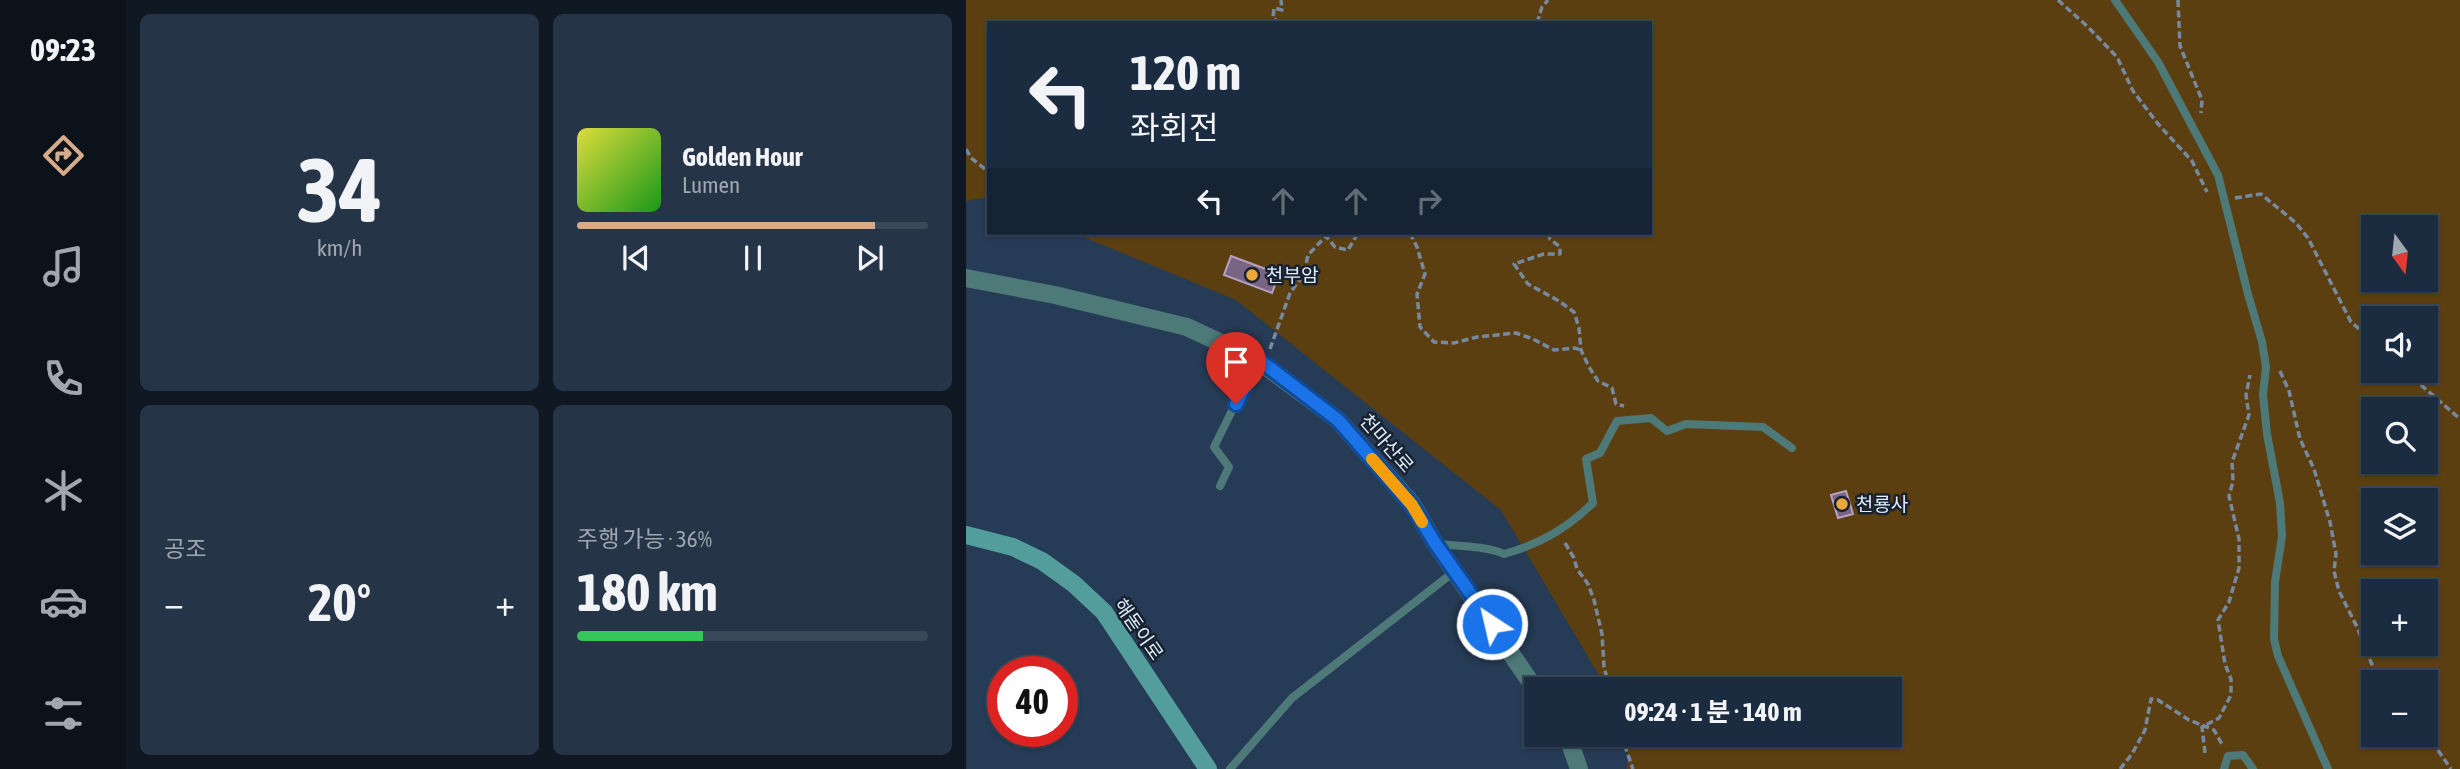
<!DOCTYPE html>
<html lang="ko">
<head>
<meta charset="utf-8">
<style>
	:root { --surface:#1c2c40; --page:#253447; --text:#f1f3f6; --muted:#a0a7b1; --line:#3a4859; --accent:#d6ab8b }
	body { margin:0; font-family:"Asap Condensed","Noto Sans KR",sans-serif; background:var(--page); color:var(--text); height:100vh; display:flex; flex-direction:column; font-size:26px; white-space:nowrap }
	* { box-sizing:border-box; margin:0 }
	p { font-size:23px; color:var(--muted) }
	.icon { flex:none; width:38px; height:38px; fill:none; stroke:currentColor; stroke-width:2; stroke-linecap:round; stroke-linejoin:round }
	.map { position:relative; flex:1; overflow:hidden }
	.drawer { display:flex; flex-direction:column; gap:14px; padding:14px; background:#0f1823; width:840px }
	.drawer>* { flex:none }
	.guide { position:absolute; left:21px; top:21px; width:665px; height:214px; border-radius:0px; box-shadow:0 2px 5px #0004,0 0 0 2px var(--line); background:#1c2c40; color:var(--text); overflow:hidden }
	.needle { width:46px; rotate:165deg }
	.tools { position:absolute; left:1395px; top:215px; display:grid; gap:14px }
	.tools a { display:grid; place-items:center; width:77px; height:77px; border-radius:0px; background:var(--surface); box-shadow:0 2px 5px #0004,0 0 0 2px var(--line); font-size:35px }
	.speed { position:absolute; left:21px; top:656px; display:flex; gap:14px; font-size:35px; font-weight:700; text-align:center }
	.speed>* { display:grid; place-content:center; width:91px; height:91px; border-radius:50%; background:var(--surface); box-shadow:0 2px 5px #0004,0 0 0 2px var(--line); line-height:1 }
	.speed .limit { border:10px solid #d22; background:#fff; color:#111 }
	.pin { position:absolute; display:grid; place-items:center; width:60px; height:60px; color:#fff; margin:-72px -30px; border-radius:50% 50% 50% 0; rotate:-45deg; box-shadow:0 0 7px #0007 }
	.pin .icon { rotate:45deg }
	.me { position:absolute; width:77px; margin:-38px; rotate:325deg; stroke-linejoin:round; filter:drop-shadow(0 0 5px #0008) }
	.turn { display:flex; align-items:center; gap:24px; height:147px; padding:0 28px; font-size:32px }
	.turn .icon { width:91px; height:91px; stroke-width:2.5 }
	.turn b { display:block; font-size:49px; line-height:60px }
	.lanes { display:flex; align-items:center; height:66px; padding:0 28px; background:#0003; justify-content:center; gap:35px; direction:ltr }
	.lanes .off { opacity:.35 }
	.big { font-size:52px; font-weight:700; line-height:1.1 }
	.drawer .card { flex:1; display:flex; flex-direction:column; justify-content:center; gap:10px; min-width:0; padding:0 24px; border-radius:10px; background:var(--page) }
	.drawer .dial { align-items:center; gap:0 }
	.dial b { font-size:91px; line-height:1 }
	.song { display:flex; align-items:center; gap:21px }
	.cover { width:84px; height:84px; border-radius:10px; background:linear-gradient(135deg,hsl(60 70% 55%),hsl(120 70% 35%)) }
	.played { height:7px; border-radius:4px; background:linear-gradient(90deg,var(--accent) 85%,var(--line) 85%) }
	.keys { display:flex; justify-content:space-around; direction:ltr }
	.heat { display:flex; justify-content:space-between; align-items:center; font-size:38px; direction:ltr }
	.charge { height:10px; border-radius:5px; background:linear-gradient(90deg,#34c759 36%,var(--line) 0) }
	.drawer .tiles { flex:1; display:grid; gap:14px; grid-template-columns:repeat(2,1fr) }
	.trip { position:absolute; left:558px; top:677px; width:378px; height:70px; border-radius:0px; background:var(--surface); box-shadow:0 2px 5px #0004,0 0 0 2px var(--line); font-weight:700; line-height:70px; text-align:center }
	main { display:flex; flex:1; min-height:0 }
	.menu { display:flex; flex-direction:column; width:126px; justify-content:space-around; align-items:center; background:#0b121a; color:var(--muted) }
	.menu .icon { width:49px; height:49px }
	.menu .on { color:var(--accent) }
	.menu b { font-size:32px; color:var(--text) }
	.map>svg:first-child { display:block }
	.green { fill:#5b3f11; fill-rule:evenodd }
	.building { fill:#796483; stroke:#b7a1c2; stroke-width:2 }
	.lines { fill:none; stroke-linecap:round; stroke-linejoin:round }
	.path { stroke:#77899f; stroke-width:3.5; stroke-dasharray:7 3.5; stroke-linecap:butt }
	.service { stroke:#4d7a79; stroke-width:8 }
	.tertiary { stroke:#4d7a79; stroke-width:18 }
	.secondary { stroke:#539d9d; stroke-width:18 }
	.route-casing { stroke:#114b97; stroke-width:18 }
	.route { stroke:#1a73e8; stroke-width:12 }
	.slow { stroke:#f59e0b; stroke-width:12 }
	.poi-dot { fill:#eda83b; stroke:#18222e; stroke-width:2.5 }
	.labels { text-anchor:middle; stroke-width:5; stroke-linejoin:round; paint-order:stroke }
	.poi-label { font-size:19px; fill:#dfecfd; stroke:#18222e; text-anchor:start }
	.street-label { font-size:19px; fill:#dfecfd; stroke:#18222e }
</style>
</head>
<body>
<main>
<nav class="menu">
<b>09:23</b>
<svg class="icon on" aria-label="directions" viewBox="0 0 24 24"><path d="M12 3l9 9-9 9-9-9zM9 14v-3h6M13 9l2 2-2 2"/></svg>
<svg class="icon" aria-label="music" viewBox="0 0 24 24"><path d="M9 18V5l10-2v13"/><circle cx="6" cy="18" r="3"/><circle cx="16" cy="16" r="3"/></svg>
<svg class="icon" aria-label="phone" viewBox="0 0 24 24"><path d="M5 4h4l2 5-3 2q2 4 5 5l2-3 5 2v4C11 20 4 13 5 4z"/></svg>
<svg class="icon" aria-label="climate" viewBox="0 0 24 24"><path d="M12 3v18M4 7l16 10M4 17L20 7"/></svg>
<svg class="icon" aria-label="car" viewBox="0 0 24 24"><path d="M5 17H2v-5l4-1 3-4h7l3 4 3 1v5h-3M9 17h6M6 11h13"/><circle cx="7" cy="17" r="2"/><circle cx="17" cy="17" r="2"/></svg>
<svg class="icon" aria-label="filters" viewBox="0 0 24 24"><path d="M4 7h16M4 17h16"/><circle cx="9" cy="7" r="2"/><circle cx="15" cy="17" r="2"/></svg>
</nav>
<section class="drawer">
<div class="tiles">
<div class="card dial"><b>34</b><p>km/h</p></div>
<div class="card">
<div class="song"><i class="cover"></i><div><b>Golden Hour</b><p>Lumen</p></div></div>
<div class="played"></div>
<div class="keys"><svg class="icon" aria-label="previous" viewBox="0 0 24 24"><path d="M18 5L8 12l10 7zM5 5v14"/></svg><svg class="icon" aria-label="pause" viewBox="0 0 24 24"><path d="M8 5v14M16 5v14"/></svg><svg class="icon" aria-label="next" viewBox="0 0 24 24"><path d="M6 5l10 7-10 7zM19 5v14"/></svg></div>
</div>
<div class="card"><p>공조</p>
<div class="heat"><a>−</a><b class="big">20°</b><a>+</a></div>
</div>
<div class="card"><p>주행 가능 · 36%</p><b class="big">180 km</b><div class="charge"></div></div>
</div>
</section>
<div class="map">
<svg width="1494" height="769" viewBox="0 0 1494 769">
	<rect width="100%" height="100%" fill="#263b55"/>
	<path class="green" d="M 0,0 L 1494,0 L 1494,769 L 661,769 L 663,735 L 924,735 L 924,690 L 641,689 L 535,510 L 270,300 L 108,233 L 684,233 L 684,23 L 23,23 L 23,197 L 0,201 ZM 1407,228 L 1460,228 L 1460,280 L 1407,280 ZM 1407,318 L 1460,318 L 1460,371 L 1407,371 ZM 1407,410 L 1460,410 L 1460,462 L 1407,462 ZM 1407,500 L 1460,500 L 1460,553 L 1407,553 ZM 1407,592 L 1460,592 L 1460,644 L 1407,644 ZM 1407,682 L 1460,682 L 1460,735 L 1407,735 Z"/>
	<g class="building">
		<polygon points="265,256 313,274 306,293 258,275"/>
		<polygon points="880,491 887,514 872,518 865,495"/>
	</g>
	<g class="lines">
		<g class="path">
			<polyline points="1092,0 1122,27 1151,57 1167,91 1192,124 1226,161 1241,192"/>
			<polyline points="1212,0 1214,46 1236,100 1235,113"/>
			<polyline points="314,23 307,18 308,8 316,10 315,0"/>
			<polyline points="571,23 576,7 582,0"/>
			<polyline points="0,149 5,158 23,172"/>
			<polyline points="1269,198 1295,194 1330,223 1342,238 1385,322 1399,334 1407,347"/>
			<polyline points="444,233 451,247 459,274 451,294 454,327 468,342 488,343 511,337 550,333 567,339 588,350 609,348 614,350"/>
			<polyline points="582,233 584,239 594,247 594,254 578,254 548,264 562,284 593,301 608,312 613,328 615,350 623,367 632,381 646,388 650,404 658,406"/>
			<polyline points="304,349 324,293 338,274 342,255 360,236 369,247 382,250 392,233"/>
			<polyline points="1314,371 1323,391 1334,439 1348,469 1364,522 1370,554 1368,571 1373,591 1391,627 1413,682"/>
			<polyline points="1439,371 1494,419"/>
			<polyline points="599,543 608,558 611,569 622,584 628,600 636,634 638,667 644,690"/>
			<polyline points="1460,733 1485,769"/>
			<polyline points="655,735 667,769"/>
			<polyline points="1239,753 1236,727 1253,718 1265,695 1265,679 1259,664 1252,620 1263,602 1273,568 1273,539 1263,496 1267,481 1266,462 1283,415 1280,395 1284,375"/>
			<polyline points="1154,769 1166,754 1179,730 1185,699 1192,700 1223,720 1248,730 1257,746"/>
		</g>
		<g class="service">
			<polyline points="1149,0 1192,62 1252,175 1282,294 1296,342 1300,367 1297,395 1301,434 1314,503 1316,536 1309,582 1308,639 1312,656 1362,769"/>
			<polyline points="254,486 263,467 248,447 291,360"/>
			<path d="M 472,544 C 492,546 521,546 538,554 C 574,544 600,529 627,503 L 620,459 L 634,453 L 651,421 L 685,418 L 701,431 L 720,424 L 797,427 L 826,448"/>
			<polyline points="264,769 326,698 489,571"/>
			<polyline points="1258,769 1262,756 1277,755 1287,769"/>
		</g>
		<g class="tertiary">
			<polyline points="0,278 89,295 221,327 291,360 372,420 446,504 469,543 570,690"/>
			<polyline points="601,735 613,769"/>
		</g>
		<polyline class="secondary" points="0,535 47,547 76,561 108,584 138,612 242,769"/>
	</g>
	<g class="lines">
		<defs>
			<polyline id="route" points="270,404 292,359 372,420 446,505 469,543 526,624"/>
		</defs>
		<use href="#route" class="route-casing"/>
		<use href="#route" class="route"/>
		<polyline class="slow" points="406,459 446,505 456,522"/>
	</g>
	<g class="poi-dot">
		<circle cx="286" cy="275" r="7"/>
		<circle cx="876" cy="504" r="7"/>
	</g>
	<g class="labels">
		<g class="poi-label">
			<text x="300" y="282">천부암</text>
			<text x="890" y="511">천룡사</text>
		</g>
		<g class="street-label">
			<text transform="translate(421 443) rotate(49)" y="7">천마산로</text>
			<text transform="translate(173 629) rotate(55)" y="7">해돋이로</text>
		</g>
	</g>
</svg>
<div class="tools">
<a><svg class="needle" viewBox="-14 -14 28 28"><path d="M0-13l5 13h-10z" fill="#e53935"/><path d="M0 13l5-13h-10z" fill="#a0a7b1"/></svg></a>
<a><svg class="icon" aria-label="sound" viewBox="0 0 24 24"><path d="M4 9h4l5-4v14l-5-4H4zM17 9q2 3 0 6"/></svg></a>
<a><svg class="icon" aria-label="search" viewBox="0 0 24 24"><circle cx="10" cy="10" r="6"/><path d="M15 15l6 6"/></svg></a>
<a><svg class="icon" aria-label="layers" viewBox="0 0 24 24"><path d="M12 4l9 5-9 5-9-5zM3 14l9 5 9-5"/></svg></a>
<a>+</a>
<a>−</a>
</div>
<div class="speed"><div class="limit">40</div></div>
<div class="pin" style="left:270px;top:404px;background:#d93025"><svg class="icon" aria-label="arrive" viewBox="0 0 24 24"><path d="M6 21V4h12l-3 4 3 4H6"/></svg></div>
<svg class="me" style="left:526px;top:624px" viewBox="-20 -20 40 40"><circle r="17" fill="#1a73e8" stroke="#fff" stroke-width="3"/><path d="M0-11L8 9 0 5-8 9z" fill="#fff"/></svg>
<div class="trip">09:24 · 1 분 · 140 m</div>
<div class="guide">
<div class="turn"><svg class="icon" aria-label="left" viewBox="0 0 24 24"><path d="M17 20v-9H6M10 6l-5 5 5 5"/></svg><div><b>120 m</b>좌회전</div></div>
<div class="lanes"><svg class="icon" aria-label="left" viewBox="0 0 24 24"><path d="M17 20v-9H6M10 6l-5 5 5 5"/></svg><svg class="icon off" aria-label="ahead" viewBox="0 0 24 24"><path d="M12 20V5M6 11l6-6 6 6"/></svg><svg class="icon off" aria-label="ahead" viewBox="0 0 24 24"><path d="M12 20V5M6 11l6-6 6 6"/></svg><svg class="icon off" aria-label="right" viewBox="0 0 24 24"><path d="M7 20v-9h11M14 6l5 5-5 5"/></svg></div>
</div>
</div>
</main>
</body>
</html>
